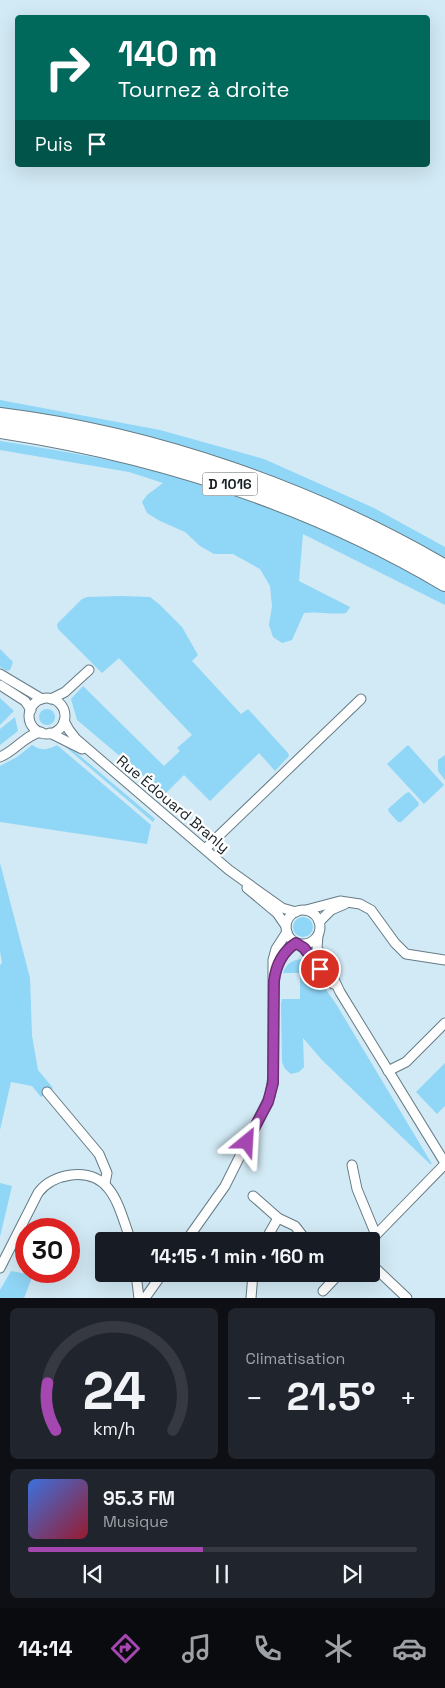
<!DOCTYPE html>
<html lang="fr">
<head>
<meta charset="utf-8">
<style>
	:root { --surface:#171b24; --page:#20242c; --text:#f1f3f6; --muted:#9ea1a6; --line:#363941; --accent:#a547b0 }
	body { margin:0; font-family:"Space Grotesk",sans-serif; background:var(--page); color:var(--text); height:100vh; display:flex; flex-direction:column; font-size:19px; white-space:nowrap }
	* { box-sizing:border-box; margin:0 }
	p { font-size:16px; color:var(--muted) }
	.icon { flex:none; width:28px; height:28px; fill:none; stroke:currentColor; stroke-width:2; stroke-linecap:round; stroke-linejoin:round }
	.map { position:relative; height:1298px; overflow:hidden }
	.details { display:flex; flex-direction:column; gap:10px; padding:10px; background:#0d0f14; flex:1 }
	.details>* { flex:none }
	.hud { position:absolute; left:15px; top:15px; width:415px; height:152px; border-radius:5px; box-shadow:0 5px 20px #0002; background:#00695c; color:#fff; overflow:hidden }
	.speed { position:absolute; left:15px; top:1218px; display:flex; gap:10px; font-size:25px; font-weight:700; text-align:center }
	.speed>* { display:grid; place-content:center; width:65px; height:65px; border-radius:50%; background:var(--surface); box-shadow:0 5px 20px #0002; line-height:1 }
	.speed .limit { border:8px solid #d22; background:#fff; color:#111 }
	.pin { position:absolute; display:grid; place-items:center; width:42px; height:42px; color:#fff; margin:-21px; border:2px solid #fff; border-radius:50%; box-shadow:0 1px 5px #0007 }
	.me { position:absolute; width:55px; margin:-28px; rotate:27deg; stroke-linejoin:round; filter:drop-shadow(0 0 4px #0008) }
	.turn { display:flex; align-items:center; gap:18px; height:105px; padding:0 20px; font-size:22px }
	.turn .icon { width:65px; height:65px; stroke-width:2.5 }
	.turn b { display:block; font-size:35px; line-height:42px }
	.then { display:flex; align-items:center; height:48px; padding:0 20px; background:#0003; gap:10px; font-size:19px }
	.big { font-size:38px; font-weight:800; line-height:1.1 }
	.details .widget { flex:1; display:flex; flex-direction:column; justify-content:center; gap:8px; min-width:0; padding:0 18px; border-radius:8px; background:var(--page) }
	.details .dial { align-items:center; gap:0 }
	.dial svg { height:130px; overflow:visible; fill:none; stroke:var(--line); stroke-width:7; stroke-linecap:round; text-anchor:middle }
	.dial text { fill:var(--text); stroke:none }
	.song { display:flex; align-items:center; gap:15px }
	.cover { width:60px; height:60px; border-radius:8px; background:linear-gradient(135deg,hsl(220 70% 55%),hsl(350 70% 35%)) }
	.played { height:5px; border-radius:2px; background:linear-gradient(90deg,var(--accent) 45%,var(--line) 45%) }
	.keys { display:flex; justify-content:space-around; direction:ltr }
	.heat { display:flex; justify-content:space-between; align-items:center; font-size:28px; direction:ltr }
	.details .tiles { flex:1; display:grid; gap:10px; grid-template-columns:1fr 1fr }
	.widget:last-child { grid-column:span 2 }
	.trip { position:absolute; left:95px; top:1232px; width:285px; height:50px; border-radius:5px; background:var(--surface); box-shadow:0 5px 20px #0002; font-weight:800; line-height:50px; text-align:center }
	.tab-bar { display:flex; height:80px; justify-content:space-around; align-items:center; background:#090b0e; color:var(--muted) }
	.tab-bar .icon { width:35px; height:35px }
	.tab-bar .selected { color:var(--accent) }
	.tab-bar b { font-size:22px; color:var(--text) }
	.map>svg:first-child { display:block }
	.green { fill:#90d6f6 }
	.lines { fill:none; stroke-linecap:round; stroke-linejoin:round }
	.street-casing { stroke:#657b85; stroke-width:11 }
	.highway-casing { stroke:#657b85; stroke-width:18 }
	.street { stroke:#fff; stroke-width:9 }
	.highway { stroke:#fff; stroke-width:16 }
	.route-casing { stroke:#6b2e72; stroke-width:12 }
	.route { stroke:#a547b0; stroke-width:9 }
	.labels { text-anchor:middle; stroke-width:4.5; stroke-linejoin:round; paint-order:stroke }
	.shield { fill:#fff; stroke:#5d6366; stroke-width:1 }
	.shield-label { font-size:14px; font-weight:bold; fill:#172024 }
	.street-label { font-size:15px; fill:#172024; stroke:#fff }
</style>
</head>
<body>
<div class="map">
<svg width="445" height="1298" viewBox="0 0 445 1298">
	<rect width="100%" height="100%" fill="#d2eaf5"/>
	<g class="green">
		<polygon points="0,400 160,430 264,459 374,508 445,547 445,561 0,410"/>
		<path d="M 0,441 C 102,457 205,476 300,517 C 349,539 397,565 445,590 L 445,605 L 303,534 L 299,581 L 350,607 L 346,613 C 331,615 319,611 304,613 L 292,640 L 282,643 L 273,637 L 269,625 L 272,606 L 270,586 L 260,569 L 233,554 L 214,554 L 200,546 L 185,532 L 160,521 L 147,513 L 142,502 L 147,495 L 163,483 L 129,472 L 0,450 Z"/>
		<polygon points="121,596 150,597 159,604 182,627 198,655 192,661 241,714 248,709 288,753 289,756 275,771 259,753 210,801 184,775 165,794 77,720 71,699 83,686 164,766 180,751 177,748 192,735 119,658 102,673 58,629 57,624 82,599 87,597"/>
		<polygon points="0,649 13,662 10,670 7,671 0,667"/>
		<polygon points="0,698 14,711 0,725"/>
		<circle cx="47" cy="717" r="8"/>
		<polygon points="15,717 18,731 0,745 0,729"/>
		<polygon points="62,742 66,744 155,819 153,822 61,743"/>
		<path d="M 32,745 C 41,751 48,750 57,745 L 151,825 L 147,844 L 0,822 L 0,766 L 17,757 Z"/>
		<polygon points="408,745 444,785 424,804 387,764"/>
		<polygon points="445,755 445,780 438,771 438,760"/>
		<polygon points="409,792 418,802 419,805 401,822 398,822 389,812 388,809 406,793"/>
		<polygon points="0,863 30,978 32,1036 38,1070 53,1088 41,1097 32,1086 11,1082 0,1130 0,965 2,963 0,951"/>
		<circle cx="303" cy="927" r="10"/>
		<path d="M 302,959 L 306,961 L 336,1004 L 432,1164 L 430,1164 L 322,1060 L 303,1038 L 304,1067 L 299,1072 L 291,1074 L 285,1069 L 282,1062 L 281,1004 L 282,999 L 300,999 L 300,973 L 283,973 C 286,964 292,960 302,959 Z"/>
		<polygon points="445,1063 445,1106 437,1114 416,1092"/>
		<polygon points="0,1183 12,1186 0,1237"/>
		<polygon points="11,1271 33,1275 24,1298 0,1298 0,1290"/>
	</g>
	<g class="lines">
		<defs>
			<g id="street">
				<polyline points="0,674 42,699"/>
				<polyline points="0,685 25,701 31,710"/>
				<circle cx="47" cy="716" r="18"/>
				<polyline points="51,699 65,692 89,670"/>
				<polyline points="64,721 69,730 76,739 229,870 282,908 296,912"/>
				<polyline points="50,733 82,749"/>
				<path d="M 0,757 C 15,751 25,735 41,732"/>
				<polyline points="205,849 361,699"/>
				<polyline points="247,888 277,913 286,926"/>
				<circle cx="303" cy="927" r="17"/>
				<polyline points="306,910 340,901 360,904 371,910 395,943 406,954 445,960"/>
				<polyline points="319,922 331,910 345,904"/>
				<polyline points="318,936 317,948 330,971 340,992 445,1163"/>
				<polyline points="300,944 333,984"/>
				<path d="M 275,973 C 278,960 286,950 296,943"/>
				<polyline points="388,1071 406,1062 445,1023"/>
				<polyline points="47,1092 99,1154 107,1173 105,1183"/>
				<polyline points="352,1165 357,1189 376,1235"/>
				<polyline points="253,1196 278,1218 265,1241"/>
				<polyline points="278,1218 295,1226 302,1235"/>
				<polyline points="186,1241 225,1186 270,1096 273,1076 273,960 276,949 287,932"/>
				<polyline points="370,1241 445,1164"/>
				<polyline points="371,1264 407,1298"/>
				<path d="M 0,1268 L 38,1193 C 46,1182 57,1177 71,1175 C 114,1170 119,1210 131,1241"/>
				<polyline points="136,1274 139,1298"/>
				<polyline points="323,1291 339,1274"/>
				<polyline points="145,1298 162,1274"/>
				<polyline points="251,1298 253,1274"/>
			</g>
			<g id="highway">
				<path d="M 0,416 C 153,435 312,490 445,568"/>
				<path d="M 0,430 C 156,454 308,502 445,583"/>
			</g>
		</defs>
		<use href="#street" class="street-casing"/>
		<use href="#highway" class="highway-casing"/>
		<use href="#street" class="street"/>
		<use href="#highway" class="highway"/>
	</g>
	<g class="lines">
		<defs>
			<path id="route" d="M 247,1142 L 268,1102 L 273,1083 L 274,981 C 276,965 282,952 296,943 L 304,948 L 320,969"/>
		</defs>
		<use href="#route" class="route-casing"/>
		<use href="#route" class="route"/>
	</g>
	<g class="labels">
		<rect class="shield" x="202.5" y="472.5" width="55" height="23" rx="4"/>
		<g class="shield-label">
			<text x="230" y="489">D 1016</text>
		</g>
		<g class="street-label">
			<text transform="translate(173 804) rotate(40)" y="5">Rue Édouard Branly</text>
		</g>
	</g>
</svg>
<div class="speed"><div class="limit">30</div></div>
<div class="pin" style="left:320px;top:969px;background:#d93025"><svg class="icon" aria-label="arrive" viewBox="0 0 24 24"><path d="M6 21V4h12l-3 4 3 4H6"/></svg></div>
<svg class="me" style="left:247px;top:1142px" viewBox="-20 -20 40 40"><path d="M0-17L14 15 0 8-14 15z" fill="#a547b0" stroke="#fff" stroke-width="4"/></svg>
<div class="trip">14:15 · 1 min · 160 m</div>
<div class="hud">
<div class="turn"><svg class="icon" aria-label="right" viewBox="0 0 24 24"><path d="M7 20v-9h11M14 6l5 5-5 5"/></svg><div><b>140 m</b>Tournez à droite</div></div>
<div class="then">Puis<svg class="icon" aria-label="arrive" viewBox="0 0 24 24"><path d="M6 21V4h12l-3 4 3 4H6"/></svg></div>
</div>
</div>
<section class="details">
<div class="tiles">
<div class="widget dial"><svg viewBox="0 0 100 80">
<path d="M14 69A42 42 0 1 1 86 69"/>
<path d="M14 69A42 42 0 0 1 9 40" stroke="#a547b0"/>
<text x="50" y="56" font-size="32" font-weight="700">24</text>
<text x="50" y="72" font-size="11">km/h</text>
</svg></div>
<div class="widget"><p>Climatisation</p>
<div class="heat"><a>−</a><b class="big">21.5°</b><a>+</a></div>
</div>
<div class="widget">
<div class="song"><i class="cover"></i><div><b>95.3 FM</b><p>Musique</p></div></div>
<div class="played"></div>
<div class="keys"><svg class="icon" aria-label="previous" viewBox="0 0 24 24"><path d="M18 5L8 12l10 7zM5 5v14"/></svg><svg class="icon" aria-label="pause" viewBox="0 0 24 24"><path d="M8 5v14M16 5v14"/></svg><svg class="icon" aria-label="next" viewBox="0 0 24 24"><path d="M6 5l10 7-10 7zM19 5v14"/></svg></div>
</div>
</div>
</section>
<nav class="tab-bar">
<b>14:14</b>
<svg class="icon selected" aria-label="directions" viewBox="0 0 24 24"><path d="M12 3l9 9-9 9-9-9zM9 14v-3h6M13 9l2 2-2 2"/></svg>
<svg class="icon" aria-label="music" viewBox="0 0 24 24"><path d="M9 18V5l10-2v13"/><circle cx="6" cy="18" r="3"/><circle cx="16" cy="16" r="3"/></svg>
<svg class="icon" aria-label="phone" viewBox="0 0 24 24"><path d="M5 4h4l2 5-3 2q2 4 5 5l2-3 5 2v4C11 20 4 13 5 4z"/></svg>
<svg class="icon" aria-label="climate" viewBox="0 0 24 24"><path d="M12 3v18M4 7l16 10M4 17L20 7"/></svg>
<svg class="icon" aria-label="car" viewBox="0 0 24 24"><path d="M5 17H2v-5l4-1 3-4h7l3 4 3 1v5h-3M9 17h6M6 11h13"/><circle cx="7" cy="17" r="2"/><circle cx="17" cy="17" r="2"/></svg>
</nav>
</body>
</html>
